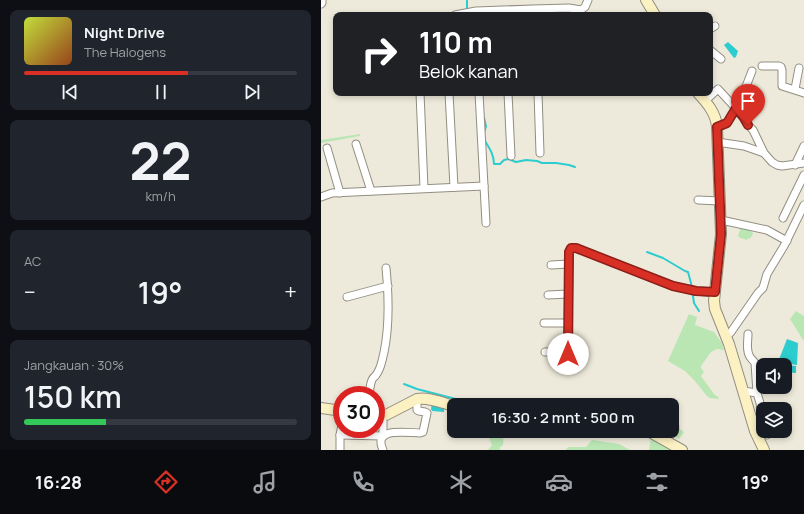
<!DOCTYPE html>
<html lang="id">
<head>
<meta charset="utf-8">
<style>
	:root { --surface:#171b24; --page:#20242c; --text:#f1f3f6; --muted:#9ea1a6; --line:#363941; --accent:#d93025 }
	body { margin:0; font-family:Manrope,sans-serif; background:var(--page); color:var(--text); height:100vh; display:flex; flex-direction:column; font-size:15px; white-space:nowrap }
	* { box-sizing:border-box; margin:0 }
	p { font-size:13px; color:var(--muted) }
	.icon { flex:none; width:22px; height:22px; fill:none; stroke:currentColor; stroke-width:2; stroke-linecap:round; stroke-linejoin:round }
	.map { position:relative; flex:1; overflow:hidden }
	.side { display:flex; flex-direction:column; gap:10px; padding:10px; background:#0d0f14; width:321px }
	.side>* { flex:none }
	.top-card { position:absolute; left:12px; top:12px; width:380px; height:84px; border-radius:8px; box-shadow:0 2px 6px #0003; background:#202124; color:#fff; overflow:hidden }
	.tools { position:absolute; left:435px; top:358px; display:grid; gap:8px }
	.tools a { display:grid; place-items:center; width:36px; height:36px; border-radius:8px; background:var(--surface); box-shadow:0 2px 6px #0003; font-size:20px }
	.speed { position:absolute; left:12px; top:386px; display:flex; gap:8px; font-size:20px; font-weight:700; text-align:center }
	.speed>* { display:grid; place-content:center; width:52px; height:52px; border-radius:50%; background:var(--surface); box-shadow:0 2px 6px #0003; line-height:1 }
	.speed .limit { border:6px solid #d22; background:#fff; color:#111 }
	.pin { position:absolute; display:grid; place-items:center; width:34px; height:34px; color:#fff; margin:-41px -17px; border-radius:50% 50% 50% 0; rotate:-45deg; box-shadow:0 0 4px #0007 }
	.pin .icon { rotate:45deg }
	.me { position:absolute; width:44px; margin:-22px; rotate:0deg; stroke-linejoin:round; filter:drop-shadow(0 0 3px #0008) }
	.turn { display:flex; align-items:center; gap:14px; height:84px; padding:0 20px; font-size:18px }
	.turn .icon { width:52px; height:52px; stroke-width:2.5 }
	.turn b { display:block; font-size:28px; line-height:34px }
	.big { font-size:30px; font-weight:600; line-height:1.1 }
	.side .widget { flex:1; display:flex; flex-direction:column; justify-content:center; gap:6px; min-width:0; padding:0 14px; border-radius:8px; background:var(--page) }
	.side .dial { align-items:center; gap:0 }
	.dial b { font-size:52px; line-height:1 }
	.song { display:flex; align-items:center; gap:12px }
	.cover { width:48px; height:48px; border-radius:6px; background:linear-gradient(135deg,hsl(70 70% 55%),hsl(20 70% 35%)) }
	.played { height:4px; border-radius:2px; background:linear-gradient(90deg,var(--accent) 60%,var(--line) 60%) }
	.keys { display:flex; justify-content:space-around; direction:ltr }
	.heat { display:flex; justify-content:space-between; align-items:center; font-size:22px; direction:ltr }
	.charge { height:6px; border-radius:3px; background:linear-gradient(90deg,#34c759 30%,var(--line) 0) }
	.trip { position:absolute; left:126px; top:398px; width:232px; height:40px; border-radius:8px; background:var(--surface); box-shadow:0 2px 6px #0003; font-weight:600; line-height:40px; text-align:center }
	.tabs { display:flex; height:64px; justify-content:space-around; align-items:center; background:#090b0e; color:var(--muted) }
	.tabs .icon { width:28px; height:28px }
	.tabs .selected { color:var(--accent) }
	.tabs b { font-size:18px; color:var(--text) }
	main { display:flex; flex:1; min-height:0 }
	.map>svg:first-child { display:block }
	.green { fill:#bae6b4 }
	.water { fill:#2ccccf }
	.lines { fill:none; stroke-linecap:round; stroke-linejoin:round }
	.stream { stroke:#2ccccf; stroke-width:2 }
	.street-casing { stroke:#928e81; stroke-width:9 }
	.secondary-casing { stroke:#928e81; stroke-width:12 }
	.street { stroke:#fff; stroke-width:7 }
	.secondary { stroke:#fbf1c3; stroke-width:10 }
	.route-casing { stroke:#8d1f18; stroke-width:10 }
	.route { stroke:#d93025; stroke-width:7 }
</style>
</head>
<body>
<main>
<section class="side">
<div class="widget">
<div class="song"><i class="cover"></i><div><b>Night Drive</b><p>The Halogens</p></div></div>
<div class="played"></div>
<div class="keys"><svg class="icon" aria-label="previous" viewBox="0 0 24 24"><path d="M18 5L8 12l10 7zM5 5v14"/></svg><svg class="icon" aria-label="pause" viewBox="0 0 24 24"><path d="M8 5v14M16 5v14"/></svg><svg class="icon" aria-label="next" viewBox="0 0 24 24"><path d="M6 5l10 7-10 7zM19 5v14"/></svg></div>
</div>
<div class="widget dial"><b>22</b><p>km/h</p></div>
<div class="widget"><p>AC</p>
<div class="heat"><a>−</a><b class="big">19°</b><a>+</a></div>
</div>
<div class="widget"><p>Jangkauan · 30%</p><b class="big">150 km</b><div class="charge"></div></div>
</section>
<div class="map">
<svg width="483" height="450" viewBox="0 0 483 450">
	<rect width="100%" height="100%" fill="#eeeadb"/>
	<g class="green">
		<polygon points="39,134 39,136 0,143 0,140"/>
		<polygon points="420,226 430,230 432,234 429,239 428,238 426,240 423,239 419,238 417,236"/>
		<polygon points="475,311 483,316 483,340 482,340 469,319"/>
		<polygon points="368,314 376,317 374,325 393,332 401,343 403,350 396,349 390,352 380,366 380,368 383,372 380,376 393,394 397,397 398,399 389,398 386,396 373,380 364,371 347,361"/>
		<polygon points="358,424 359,429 363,432 358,439 347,431 351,431 351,428 353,429"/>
		<polygon points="165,431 183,431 182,445 178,448 180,450 167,450 171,445"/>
		<polygon points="322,431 334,431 352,447 350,450 328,450 330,438"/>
		<polygon points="271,440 298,444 309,450 244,450 248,447 265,447"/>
	</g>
	<g class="water">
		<polygon points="407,42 417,51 415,57 413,58 403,45"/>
		<polygon points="466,339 477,343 476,365 457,362"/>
		<polygon points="456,364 475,366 475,373 464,372 464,365 456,365"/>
		<polygon points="111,403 123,405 123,412 111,411 110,409"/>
	</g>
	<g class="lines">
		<g class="stream">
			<polyline points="146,0 146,12"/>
			<polyline points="163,118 165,126 163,133"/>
			<path d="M 164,141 C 169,149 173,155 173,164 L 179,164 L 183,160 L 187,159 L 195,162 L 205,160 L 216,161 L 221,163 L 235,163 L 248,165 L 254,167"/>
			<polyline points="326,252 342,258 364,271 367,272 370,283 373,303 378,311"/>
			<polyline points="83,384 96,389 158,405"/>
			<polyline points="189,405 195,405"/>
		</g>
		<defs>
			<g id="street">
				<polyline points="0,4 1,3 1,0"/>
				<polyline points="134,15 155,11 212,9 248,8 260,10 264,7 267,0"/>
				<polyline points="389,29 394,26"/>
				<polyline points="389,50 400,59"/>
				<polyline points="441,66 458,66 460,67 461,70 461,86 483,93"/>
				<polyline points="474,89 478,68"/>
				<polyline points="99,93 103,188"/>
				<polyline points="128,93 133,187"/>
				<polyline points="158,93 165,223"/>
				<polyline points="187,93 190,156"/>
				<polyline points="217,93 219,153"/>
				<polyline points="384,101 397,89 421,115 427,125 432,130 443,153 451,162 456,165 461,166 483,163"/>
				<path d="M 396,127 C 399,126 403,125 405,123 C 413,117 427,82 431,71"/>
				<polyline points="396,142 423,146 443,153"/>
				<polyline points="35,144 50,191"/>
				<polyline points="6,148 19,193"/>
				<polyline points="474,165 483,146"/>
				<polyline points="0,197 11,193 163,186"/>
				<polyline points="377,200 399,201"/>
				<polyline points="462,218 483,175"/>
				<polyline points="400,220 446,230 466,241"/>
				<polyline points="230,265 248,264"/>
				<polyline points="227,295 247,294"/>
				<polyline points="26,297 67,286"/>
				<polyline points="223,323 247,323"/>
				<path d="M 427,334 C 427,341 425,348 428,355 C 429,358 432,360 434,363 L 436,393"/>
				<polyline points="405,337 410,332 437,293 442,288 446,274 463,246 483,205"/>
				<polyline points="224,352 247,351"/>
				<polyline points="247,354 248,252 251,248 255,248 352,286 375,291 394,293"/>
				<polyline points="422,391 436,393 439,403 442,423"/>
				<path d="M 48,395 C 49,390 49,384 51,380 C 53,376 53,378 55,375 C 58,371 60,365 61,361 C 69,331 68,298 65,268"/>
				<polyline points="445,431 446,435"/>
				<polyline points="19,435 62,436 62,416"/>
				<polyline points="19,450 19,435 21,425"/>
				<path d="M 62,450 C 51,426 87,433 99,433 L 102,432 L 106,413 L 104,412 L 98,411 L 96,410 L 96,399"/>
			</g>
			<g id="secondary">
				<polyline points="325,0 334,15"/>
				<path d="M 377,93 C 386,103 395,113 396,127 L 400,234 L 393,301 L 394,309 L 408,344 L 434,431 L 443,450"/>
				<polyline points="0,408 21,411"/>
				<path d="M 55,416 L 65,415 L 96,399 C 108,397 122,403 133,406"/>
				<polyline points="327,431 361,450"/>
			</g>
		</defs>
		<use href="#street" class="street-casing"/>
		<use href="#secondary" class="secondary-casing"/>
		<use href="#street" class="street"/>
		<use href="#secondary" class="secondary"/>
	</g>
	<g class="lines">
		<defs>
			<polyline id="route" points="247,354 248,252 250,248 255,248 352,286 375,291 394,292 400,234 396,127 406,123 415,108 423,118 427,125"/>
		</defs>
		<use href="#route" class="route-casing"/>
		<use href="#route" class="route"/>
	</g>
</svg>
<div class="tools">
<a><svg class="icon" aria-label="sound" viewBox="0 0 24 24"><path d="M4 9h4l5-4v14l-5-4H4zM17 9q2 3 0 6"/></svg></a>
<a><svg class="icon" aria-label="layers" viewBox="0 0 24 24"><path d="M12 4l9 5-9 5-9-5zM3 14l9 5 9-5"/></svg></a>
</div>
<div class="speed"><div class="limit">30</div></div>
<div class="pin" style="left:427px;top:125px;background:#d93025"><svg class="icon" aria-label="arrive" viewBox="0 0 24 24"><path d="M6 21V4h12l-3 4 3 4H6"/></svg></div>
<svg class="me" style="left:247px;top:354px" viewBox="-20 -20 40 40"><circle r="19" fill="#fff"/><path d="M0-13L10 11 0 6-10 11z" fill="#d93025"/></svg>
<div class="trip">16:30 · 2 mnt · 500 m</div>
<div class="top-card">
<div class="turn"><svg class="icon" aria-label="right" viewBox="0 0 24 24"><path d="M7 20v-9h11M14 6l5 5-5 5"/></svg><div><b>110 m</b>Belok kanan</div></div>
</div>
</div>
</main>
<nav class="tabs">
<b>16:28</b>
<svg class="icon selected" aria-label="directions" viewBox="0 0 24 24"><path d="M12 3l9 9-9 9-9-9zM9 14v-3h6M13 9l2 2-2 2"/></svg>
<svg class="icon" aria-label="music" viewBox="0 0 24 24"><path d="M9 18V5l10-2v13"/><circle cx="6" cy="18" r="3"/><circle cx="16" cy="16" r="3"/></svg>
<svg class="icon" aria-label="phone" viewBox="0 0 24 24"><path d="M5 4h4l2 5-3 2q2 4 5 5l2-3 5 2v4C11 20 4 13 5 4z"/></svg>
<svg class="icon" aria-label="climate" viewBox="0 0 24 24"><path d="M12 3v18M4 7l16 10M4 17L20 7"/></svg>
<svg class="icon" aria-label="car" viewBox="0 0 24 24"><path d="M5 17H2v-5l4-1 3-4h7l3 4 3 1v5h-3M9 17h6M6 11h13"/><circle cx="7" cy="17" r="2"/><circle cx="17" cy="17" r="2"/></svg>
<svg class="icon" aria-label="filters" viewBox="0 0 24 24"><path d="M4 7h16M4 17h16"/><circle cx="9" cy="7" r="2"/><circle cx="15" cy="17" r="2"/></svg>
<b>19°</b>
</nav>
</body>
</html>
